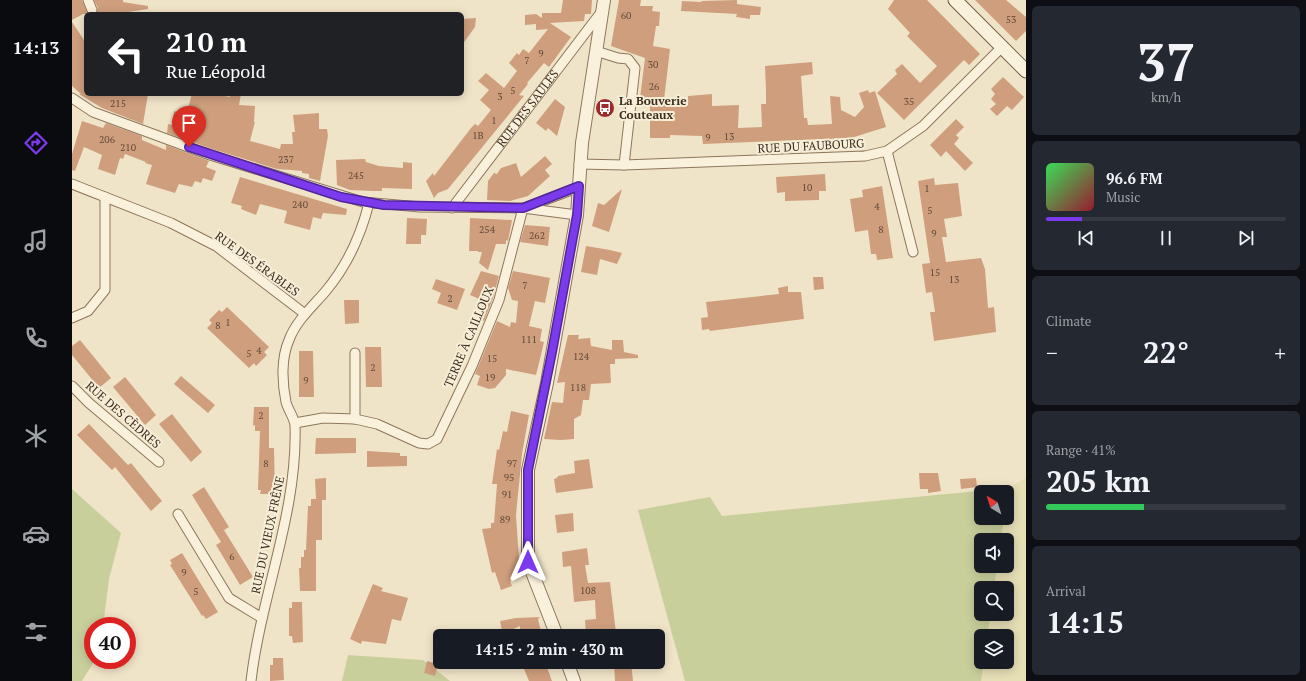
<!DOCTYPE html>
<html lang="en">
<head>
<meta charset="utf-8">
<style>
	:root { --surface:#171b24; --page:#242831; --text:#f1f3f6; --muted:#9ea1a6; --line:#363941; --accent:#7c3aed }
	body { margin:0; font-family:"PT Serif",serif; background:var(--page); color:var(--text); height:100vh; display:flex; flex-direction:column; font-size:15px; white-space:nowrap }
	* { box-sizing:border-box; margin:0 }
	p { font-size:13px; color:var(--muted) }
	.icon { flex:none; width:22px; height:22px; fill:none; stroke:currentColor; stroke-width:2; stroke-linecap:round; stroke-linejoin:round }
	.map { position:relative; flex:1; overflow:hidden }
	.panel { display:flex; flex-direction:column; gap:6px; padding:6px; background:#0d0f14; width:280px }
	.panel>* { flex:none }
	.hud { position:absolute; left:12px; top:12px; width:380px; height:84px; border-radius:6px; box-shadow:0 2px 10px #0003; background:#202124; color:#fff; overflow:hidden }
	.needle { width:26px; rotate:322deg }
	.controls { position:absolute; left:902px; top:485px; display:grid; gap:8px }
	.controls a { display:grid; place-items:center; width:40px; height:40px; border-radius:6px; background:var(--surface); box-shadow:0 2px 10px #0003; font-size:20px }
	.speed { position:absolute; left:12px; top:617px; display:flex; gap:8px; font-size:20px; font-weight:700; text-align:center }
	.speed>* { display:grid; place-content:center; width:52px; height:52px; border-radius:50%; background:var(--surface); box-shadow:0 2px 10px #0003; line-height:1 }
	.speed .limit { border:6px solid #d22; background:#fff; color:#111 }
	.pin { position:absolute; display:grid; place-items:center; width:34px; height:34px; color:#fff; margin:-41px -17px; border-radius:50% 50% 50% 0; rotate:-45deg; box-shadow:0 0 4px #0007 }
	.pin .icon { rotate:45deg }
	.me { position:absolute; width:44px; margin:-22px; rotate:0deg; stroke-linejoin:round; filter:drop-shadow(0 0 3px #0008) }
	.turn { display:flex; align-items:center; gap:14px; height:84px; padding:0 16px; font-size:18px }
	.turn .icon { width:52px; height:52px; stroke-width:2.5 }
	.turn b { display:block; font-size:28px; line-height:34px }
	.big { font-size:30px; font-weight:800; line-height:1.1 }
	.panel .tile { flex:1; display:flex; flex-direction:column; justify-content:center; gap:6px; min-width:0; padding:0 14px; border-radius:6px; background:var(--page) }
	.panel .dial { align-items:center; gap:0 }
	.dial b { font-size:52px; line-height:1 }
	.song { display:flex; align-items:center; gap:12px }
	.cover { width:48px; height:48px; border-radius:6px; background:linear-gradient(135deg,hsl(130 70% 55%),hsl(350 70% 35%)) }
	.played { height:4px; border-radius:2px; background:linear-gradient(90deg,var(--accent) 15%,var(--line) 15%) }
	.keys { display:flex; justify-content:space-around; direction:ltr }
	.heat { display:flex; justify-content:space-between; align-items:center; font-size:22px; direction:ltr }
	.charge { height:6px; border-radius:3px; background:linear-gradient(90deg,#34c759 41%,var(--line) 0) }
	.trip { position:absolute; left:361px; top:629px; width:232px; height:40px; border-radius:6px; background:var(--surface); box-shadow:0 2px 10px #0003; font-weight:800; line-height:40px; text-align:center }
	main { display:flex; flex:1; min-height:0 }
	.menu { display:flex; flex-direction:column; width:72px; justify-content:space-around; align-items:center; background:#090b0e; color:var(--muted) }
	.menu .icon { width:28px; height:28px }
	.menu .on { color:var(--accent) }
	.menu b { font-size:18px; color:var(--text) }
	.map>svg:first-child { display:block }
	.farmland { fill:#e6deb5 }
	.green { fill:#c9cf9b }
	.building { fill:#cf9f7d }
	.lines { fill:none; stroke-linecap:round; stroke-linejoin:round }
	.minor-casing { stroke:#8d765c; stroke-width:11 }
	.tertiary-casing { stroke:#8d765c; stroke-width:14 }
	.secondary-casing { stroke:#6f573f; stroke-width:15 }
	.minor { stroke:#faf1dc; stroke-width:9 }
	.tertiary { stroke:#faf1dc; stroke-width:12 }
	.secondary { stroke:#faf1dc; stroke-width:13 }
	.route-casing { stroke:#51269a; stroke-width:10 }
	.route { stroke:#7c3aed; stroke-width:7 }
	.labels { text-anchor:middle; stroke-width:4; stroke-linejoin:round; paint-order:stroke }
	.number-label { font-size:10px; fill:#624a37 }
	.poi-label { font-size:12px; font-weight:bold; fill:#3d2e20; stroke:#f7eed8; text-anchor:start }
	.street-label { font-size:12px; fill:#3d2e20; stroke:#f7eed8 }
</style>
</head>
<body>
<main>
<nav class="menu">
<b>14:13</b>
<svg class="icon on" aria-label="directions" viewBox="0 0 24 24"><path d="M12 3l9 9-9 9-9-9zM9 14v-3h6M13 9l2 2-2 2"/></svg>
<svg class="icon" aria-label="music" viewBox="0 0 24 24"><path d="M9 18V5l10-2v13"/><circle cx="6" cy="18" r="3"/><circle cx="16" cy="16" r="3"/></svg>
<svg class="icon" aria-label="phone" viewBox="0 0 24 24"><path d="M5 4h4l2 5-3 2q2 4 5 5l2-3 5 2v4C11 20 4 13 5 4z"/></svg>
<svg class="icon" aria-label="climate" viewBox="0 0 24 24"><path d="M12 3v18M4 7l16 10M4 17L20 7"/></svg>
<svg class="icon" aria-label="car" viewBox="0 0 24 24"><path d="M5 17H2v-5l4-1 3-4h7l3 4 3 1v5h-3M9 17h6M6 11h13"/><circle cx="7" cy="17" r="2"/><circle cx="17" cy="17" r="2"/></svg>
<svg class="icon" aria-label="filters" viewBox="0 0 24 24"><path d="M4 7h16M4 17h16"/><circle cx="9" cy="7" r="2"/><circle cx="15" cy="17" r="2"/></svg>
</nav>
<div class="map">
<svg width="954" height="681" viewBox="0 0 954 681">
	<rect width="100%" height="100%" fill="#f0e4c8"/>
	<polygon class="farmland" points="954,478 954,681 909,681 912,662 935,662 935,636 915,636 919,614 935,614 935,588 922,588 925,566 935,566 935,540 929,540 932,518 935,518 936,488"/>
	<g class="green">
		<polygon points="936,488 935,499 935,492 909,492 909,518 932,518 929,540 909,540 909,566 925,566 922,588 909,588 909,614 919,614 915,636 909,636 909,662 912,662 909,681 613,681 566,510 638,497 650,516"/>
		<polygon points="0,489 49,533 37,579 31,626 21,626 21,660 23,660 10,681 0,681"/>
		<polygon points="276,655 351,660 378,681 270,681"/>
	</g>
	<g class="building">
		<polygon points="0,0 10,0 16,14 11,14 0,20"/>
		<polygon points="22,0 51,0 51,2 76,6 76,9 43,14 24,14 26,8"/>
		<polygon points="491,0 520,0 519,14 513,14 512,21 478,23 499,37 477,67 472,63 455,83 456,84 447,95 452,96 376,189 366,193 362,198 354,181 361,173 362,176 399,128 403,124 406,126 419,110 408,100 417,90 406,81 414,73 432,88 445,71 437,63 445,53 447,55 451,49 457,53 476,29 464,30 464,24 453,25 453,15 464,14 470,18 470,13 489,13"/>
		<polygon points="547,0 569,0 568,6 581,6 580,11 588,12 587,26 584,26 581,46 598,49 592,100 616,99 616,96 640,94 640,106 667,105 666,128 690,127 689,104 694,104 694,92 693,66 740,62 741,74 729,76 732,118 735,118 736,125 760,124 758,96 768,97 769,110 783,117 792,107 787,93 796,90 797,93 803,91 814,127 779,138 754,139 631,144 630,136 598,135 598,138 578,138 578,106 567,106 573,58 539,46"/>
		<polygon points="665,0 665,4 689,7 688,15 678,15 678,19 664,17 665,14 609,11 610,1 629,2 630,1"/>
		<polygon points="822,0 855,0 908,54 897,65 892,60 832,120 805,93 825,74 823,70 830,64 848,83 865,66 835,36 838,33 816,9"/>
		<polygon points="903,0 934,0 954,17 954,31 944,41"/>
		<polygon points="404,18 403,27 390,45 390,19"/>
		<polygon points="0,22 14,43 14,94 76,94 71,124 30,108 7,94 9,94 0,86"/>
		<polygon points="931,77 952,97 940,110 935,106 925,116 918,109 924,104 919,99 923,94 919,89"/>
		<polygon points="120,94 142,94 158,97 158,94 169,94 167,105 183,106 182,122 183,122 178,141 208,149 209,144 221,144 220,132 223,132 221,115 247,113 247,129 255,129 256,136 248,181 237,178 237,174 230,173 230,171 205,169 140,149 95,133 96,124 100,125 102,111 114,115"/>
		<polygon points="483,99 493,107 485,136 476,128 474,131 464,123"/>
		<polygon points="884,119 892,127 884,135 887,138 882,144 901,163 893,171 874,151 869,157 858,145"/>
		<polygon points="10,121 31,128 34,123 70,136 70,140 94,150 94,145 137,161 134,167 144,171 140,181 131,178 129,183 123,181 120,187 107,184 103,193 74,184 80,165 73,163 74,162 53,154 51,159 48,158 43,175 26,169 30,155 12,147 3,171 0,170 0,154"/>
		<polygon points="473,156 480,164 473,170 478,176 456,196 438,201 415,200 416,181 422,173 425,174 429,168 444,163 449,177"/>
		<polygon points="290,159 293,159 294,162 307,166 331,168 331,162 340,163 340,189 310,188 310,191 300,191 278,190 265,185 264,160"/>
		<polygon points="753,174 754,191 747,191 747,200 713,201 713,192 705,193 704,177"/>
		<polygon points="168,177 275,209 274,215 251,213 249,219 241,217 238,230 212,223 215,211 188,204 184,215 169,209 170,206 159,203"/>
		<polygon points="862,178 863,185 886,183 890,216 872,219 875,237 870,237 874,262 909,258 913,269 916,308 922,307 924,332 862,341 858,312 863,312 860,292 854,293 850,264 858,263 846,181"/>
		<polygon points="810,186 821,258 805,260 804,254 799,254 796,230 783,232 778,199 791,197 790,190"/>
		<polygon points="550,189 537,232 520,226 526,203 532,205"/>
		<polygon points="335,218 355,219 354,235 349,235 349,244 334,244"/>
		<polygon points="398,218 440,220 436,241 434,240 434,244 424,244 416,270 407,263 410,252 406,252 406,251 397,251"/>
		<polygon points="453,225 478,227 476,246 448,242"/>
		<polygon points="514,246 538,250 550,253 545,264 528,259 525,275 509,272"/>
		<polygon points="409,271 427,276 421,298 412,321 406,318 412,301 398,295"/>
		<polygon points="441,271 478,278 473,303 463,301 457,326 470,329 468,341 472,342 469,355 464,375 434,369 434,375 423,388 417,389 405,385 408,376 403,374 425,321 438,327 439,322 444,323 446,301 440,300 436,288"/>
		<polygon points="741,277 751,277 752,289 742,290"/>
		<polygon points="364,279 393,289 385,310 365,303 369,293 360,289"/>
		<polygon points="716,286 716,292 729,292 732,319 638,331 637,329 630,330 629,318 636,317 634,302 707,294 706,288"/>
		<polygon points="272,300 287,300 287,323 273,324"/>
		<polygon points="155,307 197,347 192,352 195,355 184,366 182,363 177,368 135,328 140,323 137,320 147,310 150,312"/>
		<polygon points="496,335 507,335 506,339 518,338 519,346 540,350 540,340 551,340 552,352 566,355 566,358 543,359 543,364 538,364 539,383 519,384 517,400 511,400 509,415 502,419 502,439 489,440 472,439 480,402 491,403 493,382 485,383"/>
		<polygon points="8,340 39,378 27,388 0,355 0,346"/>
		<polygon points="293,347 309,347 310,387 294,387"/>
		<polygon points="227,351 241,351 242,397 227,397"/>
		<polygon points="109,376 143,405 136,413 102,384"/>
		<polygon points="53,377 84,415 73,425 41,387"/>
		<polygon points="182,407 197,407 197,448 202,448 203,494 188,494 189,490 186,490 188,431 183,431 183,425 181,426"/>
		<polygon points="439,411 457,415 450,454 444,515 447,559 452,576 438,581 440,586 429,590 423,572 420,573 410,529 419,528 419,523 422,523 425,484 420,484 425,449 427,450 431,431 435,432"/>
		<polygon points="100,414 130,452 119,462 87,424"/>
		<polygon points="17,424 56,465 59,463 90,501 79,511 43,467 40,470 5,435"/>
		<polygon points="244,438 284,438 284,453 243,454"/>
		<polygon points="295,451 328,453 328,456 335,456 335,466 295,467"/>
		<polygon points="517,459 521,488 484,493 482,479 485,478 486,476 503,473 502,461"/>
		<polygon points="847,473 866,473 869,491 856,493 856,489 848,489"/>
		<polygon points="254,478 254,500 250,500 250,540 244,540 244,591 228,591 227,568 229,568 229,557 232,557 232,550 234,550 236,506 239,506 239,499 244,499 243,479"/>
		<polygon points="904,478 905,487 889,489 888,479"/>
		<polygon points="132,487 157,527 152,530 181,577 168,585 144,545 149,542 120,495"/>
		<polygon points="501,513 502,531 485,533 483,515"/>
		<polygon points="515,548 517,565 513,565 516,583 538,582 544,633 514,634 513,620 524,619 523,600 502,602 499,566 491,567 490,552"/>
		<polygon points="110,553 146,612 134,619 131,615 130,616 98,565 100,564 98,560"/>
		<polygon points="301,584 311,588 309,591 336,598 329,621 320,619 314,644 290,641 289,644 278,639"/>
		<polygon points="220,602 230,602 231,642 221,643 220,636 217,636 217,608 220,608"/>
		<polygon points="468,617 466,619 470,636 448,636 448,626 435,632 430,631 428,621 444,618"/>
		<polygon points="201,658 211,658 212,680 198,681 198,665 201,665"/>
		<polygon points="355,661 366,664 363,676 352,673"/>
		<polygon points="449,662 473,662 480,681 457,681"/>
		<polygon points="542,662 559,662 561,681 543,681"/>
	</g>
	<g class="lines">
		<defs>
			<g id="minor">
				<polyline points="16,0 20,10"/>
				<polyline points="524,51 546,58 556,59 563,68 552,165"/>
				<polyline points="0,98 21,112 138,155 291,202 348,207 451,208 505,215"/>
				<polyline points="815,151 841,252"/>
				<polyline points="507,164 552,165 793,156 815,151 851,126 930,47"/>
				<polyline points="0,184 99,223 144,246 233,314"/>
				<path id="s1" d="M 380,208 L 530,11"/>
				<polyline points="452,208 507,187"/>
				<polyline points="0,318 16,311 33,290 33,197"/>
				<polyline points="0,386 17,403 87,462"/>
				<polyline points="283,419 283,353"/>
				<polyline points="223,423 251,418 283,419 305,424 347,443 356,444 365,439 400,366 427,300 451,208"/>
				<polyline points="106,514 157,598 190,618"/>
				<path d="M 179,681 C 189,595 226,512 223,425 C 222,417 216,410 214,402 C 210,383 209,358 217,340 C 224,321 240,307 253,292 C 275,266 289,235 297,203"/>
			</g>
			<g id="tertiary">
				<polyline points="485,636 456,562 456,470 475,383 505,215 510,143 532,0"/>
				<polyline points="495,662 502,681"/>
			</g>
			<polyline id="secondary" points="883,0 954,71"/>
		</defs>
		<use href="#minor" class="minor-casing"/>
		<use href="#tertiary" class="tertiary-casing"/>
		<use href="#secondary" class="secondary-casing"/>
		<use href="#minor" class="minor"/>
		<use href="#tertiary" class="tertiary"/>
		<use href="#secondary" class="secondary"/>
	</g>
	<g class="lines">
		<defs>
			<polyline id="route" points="117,147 269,197 312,205 451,208 507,186 505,215 480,352 456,470 456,562"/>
		</defs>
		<use href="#route" class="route-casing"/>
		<use href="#route" class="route"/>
	</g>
	<defs>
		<symbol id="bus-disc" viewBox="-11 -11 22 22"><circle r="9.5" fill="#9e2a2b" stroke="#f7eed8"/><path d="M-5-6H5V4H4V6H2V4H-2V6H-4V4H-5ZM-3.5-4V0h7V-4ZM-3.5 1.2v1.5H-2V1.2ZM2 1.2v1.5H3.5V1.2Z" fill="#fff"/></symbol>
	</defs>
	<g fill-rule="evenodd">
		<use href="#bus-disc" x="522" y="97" width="22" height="22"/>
	</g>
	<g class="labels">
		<g class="number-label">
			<text x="554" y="19">60</text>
			<text x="939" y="23">53</text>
			<text x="469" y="57">9</text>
			<text x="455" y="64">7</text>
			<text x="581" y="68">30</text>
			<text x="582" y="90">26</text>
			<text x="441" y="94">5</text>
			<text x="428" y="100">3</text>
			<text x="837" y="105">35</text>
			<text x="46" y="107">215</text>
			<text x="422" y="124">1</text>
			<text x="406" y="139">1B</text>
			<text x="657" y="140">13</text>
			<text x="636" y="141">9</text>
			<text x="35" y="143">206</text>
			<text x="56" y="151">210</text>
			<text x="214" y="163">237</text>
			<text x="284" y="179">245</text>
			<text x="735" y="191">10</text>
			<text x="855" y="192">1</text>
			<text x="228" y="208">240</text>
			<text x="805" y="210">4</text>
			<text x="858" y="214">5</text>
			<text x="415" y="233">254</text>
			<text x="809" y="233">8</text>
			<text x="862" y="237">9</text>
			<text x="465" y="239">262</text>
			<text x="863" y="276">15</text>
			<text x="882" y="283">13</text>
			<text x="453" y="289">7</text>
			<text x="378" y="302">2</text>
			<text x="156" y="326">1</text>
			<text x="146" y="329">8</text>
			<text x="457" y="343">111</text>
			<text x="187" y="354">4</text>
			<text x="177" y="357">5</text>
			<text x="509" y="360">124</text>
			<text x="420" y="362">15</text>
			<text x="301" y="371">2</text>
			<text x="418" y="381">19</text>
			<text x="234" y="384">9</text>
			<text x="506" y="391">118</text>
			<text x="189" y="419">2</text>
			<text x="194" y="467">8</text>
			<text x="440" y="467">97</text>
			<text x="437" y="481">95</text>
			<text x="435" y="498">91</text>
			<text x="433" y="523">89</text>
			<text x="160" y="560">6</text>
			<text x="112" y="576">9</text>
			<text x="516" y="594">108</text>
			<text x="124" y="595">5</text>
		</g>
		<g class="poi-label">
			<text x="547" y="105">La Bouverie<tspan x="547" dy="14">Couteaux</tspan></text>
		</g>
		<g class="street-label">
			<text dy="4" stroke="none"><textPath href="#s1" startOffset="125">RUE DES SAULES</textPath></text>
			<text transform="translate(739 146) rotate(-3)" y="4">RUE DU FAUBOURG</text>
			<text transform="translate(185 264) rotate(36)" y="4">RUE DES ÉRABLES</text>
			<text transform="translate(397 337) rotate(-67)" y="4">TERRE À CAILLOUX</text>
			<text transform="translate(51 415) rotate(41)" y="4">RUE DES CÈDRES</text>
			<text transform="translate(196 535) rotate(-78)" y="4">RUE DU VIEUX FRÊNE</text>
		</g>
	</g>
</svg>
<div class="controls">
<a><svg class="needle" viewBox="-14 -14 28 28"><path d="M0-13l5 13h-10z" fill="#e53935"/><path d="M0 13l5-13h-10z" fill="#9ea1a6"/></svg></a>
<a><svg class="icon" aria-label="sound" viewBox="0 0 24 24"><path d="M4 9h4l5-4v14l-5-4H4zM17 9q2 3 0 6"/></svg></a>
<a><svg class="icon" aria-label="search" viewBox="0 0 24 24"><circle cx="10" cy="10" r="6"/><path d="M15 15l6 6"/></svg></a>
<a><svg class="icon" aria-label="layers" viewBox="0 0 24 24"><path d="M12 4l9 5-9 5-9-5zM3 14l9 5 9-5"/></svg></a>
</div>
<div class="speed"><div class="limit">40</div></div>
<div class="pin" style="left:117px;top:147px;background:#d93025"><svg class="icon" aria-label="arrive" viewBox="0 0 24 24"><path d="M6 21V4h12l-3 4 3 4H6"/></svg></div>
<svg class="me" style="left:456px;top:562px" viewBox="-20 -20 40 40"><path d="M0-17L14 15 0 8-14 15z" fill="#7c3aed" stroke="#fff" stroke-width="4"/></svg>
<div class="trip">14:15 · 2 min · 430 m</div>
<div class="hud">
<div class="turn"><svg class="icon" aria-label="left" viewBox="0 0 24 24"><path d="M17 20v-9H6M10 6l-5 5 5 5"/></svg><div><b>210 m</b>Rue Léopold</div></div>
</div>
</div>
<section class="panel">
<div class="tile dial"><b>37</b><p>km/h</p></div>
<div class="tile">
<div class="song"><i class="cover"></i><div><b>96.6 FM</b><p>Music</p></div></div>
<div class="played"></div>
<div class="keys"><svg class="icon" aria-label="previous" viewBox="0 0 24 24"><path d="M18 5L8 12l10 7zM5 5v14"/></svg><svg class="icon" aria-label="pause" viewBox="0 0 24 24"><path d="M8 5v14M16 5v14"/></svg><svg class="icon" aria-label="next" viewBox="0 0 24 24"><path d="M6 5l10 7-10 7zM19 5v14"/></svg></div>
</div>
<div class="tile"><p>Climate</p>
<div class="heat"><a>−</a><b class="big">22°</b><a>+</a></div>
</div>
<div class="tile"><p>Range · 41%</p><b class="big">205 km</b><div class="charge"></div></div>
<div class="tile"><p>Arrival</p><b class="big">14:15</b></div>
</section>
</main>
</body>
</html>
